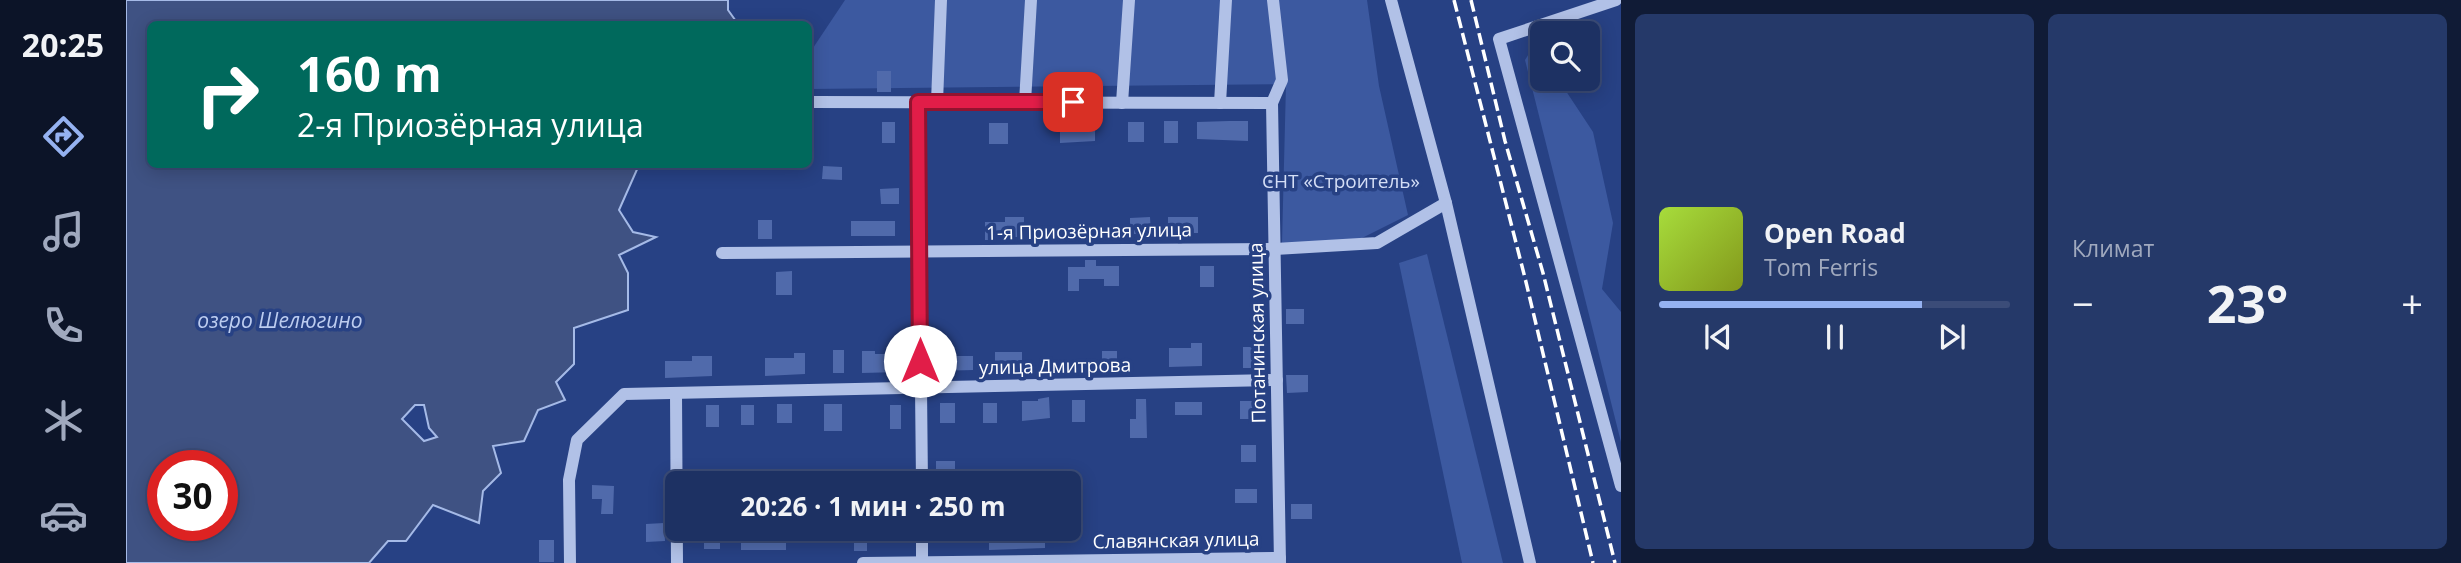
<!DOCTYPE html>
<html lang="ru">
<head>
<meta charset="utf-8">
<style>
	:root { --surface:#1d3163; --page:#253969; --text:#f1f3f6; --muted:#a0a9be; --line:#3b4c78; --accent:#95b2f1 }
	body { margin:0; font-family:"Open Sans",sans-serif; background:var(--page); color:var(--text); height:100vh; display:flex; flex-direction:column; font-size:26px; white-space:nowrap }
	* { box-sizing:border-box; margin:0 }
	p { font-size:23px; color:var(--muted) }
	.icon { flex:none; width:38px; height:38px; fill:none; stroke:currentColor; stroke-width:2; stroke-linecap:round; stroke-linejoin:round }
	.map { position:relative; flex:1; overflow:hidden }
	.sheet { display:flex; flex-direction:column; gap:14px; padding:14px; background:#101b36; width:840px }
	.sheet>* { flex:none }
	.hud { position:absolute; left:21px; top:21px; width:665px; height:147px; border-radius:10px; box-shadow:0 4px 18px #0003,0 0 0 2px var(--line); background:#00695c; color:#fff; overflow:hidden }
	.tools { position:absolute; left:1404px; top:21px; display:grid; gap:14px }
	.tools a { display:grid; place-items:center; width:70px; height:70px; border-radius:10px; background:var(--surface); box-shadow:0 4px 18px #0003,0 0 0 2px var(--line); font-size:35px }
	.speed { position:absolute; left:21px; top:450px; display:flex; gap:14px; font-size:35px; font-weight:700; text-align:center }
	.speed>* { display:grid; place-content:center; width:91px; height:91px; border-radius:50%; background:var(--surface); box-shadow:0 4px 18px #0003,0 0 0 2px var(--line); line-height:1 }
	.speed .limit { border:10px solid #d22; background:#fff; color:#111 }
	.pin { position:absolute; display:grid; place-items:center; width:60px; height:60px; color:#fff; margin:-30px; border-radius:14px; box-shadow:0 4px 10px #0006 }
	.me { position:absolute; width:77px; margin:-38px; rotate:0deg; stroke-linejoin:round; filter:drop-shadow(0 0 5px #0008) }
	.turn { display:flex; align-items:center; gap:24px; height:147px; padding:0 35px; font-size:32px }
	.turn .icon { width:91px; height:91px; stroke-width:2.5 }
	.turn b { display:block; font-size:49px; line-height:60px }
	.big { font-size:52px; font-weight:700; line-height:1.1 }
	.sheet .widget { flex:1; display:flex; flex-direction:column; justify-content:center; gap:10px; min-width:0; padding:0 24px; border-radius:10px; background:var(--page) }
	.song { display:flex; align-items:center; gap:21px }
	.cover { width:84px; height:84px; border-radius:10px; background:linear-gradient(135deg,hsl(80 70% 55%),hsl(70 70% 35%)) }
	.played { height:7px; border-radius:4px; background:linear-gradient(90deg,var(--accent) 75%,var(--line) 75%) }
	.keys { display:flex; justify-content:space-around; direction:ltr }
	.heat { display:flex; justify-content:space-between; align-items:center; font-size:38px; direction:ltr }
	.sheet .tiles { flex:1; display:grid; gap:14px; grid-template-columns:repeat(2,1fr) }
	.trip { position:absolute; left:539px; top:471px; width:416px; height:70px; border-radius:10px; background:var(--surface); box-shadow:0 4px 18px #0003,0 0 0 2px var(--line); font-weight:700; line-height:70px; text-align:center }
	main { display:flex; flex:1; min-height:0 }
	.dock { display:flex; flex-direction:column; width:126px; justify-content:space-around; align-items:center; background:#0c1428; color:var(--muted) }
	.dock .icon { width:49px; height:49px }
	.dock .active { color:var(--accent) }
	.dock b { font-size:32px; color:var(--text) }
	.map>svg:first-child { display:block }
	.green { fill:#3c59a0 }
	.water { fill:#3f5283; stroke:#a5bae7; stroke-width:2; fill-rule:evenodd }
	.building { fill:#506aab }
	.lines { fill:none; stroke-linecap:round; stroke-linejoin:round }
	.minor { stroke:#b1c1e7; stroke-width:12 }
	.rail { stroke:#fff; stroke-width:3.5; stroke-dasharray:12 5; stroke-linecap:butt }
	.route-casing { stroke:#92132f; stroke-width:18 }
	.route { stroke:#e11d48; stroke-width:12 }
	.labels { text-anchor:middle; stroke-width:7; stroke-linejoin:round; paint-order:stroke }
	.park-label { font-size:19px; fill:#d4def6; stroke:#274184 }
	.street-label { font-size:19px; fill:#fff; stroke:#274184 }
	.water-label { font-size:21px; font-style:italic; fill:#bcccef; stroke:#274184 }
</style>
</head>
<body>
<main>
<nav class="dock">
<b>20:25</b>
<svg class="icon active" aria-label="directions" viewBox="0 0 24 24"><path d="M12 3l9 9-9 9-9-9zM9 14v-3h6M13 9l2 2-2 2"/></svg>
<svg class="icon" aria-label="music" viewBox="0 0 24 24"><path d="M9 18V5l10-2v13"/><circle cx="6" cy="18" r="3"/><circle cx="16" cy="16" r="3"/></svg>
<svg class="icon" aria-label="phone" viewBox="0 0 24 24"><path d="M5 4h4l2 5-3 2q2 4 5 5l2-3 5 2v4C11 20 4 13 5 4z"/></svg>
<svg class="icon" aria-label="climate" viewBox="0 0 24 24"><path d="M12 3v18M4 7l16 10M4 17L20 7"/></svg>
<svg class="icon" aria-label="car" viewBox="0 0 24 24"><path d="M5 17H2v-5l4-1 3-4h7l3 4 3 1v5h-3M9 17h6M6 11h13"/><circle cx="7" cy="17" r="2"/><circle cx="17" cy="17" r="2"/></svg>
</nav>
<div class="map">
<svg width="1495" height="563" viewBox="0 0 1495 563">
	<rect width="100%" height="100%" fill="#274184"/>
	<g class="green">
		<polygon points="719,0 1241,0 1253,86 1282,215 1232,240 1156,243 1160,84 683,89 683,54"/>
		<polygon points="1404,52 1416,55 1416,79 1432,79 1467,132 1487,223 1476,289 1495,312 1495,442 1399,60"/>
		<polygon points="1301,254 1377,563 1336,563 1273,263"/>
	</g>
	<path class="water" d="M 0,0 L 602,0 L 602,10 L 612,24 L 24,24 L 24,164 L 513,165 L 493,210 L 507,232 L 530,237 L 493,255 L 502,273 L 502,310 L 448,328 L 448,364 L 430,382 L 439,400 L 412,410 L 398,441 L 367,446 L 375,473 L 357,491 L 353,523 L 307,505 L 280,541 L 262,541 L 243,563 L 0,563 ZM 289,405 L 298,405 L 303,428 L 311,437 L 298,441 L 276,419 ZM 37,466 L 96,466 L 96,525 L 37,525 Z"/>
	<g class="building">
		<rect x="751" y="71" width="14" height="21"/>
		<rect x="1038" y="121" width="14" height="22"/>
		<polygon points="1103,121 1122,121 1122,141 1071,139 1071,122"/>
		<rect x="756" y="122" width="13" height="21"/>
		<polygon points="969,122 969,141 934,143 934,124"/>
		<rect x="1002" y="122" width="16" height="20"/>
		<rect x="863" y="123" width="19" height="21"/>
		<polygon points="697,166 716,167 716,180 696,179"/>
		<polygon points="773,188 773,204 755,204 754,189"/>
		<polygon points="879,217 898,217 898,237 869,237 869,240 859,240 859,222 879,222"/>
		<polygon points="1024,217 1025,234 1004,234 1004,218"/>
		<rect x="1042" y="217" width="30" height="16"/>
		<rect x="632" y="220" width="14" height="19"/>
		<rect x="725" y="221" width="44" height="15"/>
		<polygon points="959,260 970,260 970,266 993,266 993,286 978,286 978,279 953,279 953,291 942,291 942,267 959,267"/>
		<rect x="1074" y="266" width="14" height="21"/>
		<polygon points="666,271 666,295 650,295 650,272"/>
		<rect x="1160" y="309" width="18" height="15"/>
		<polygon points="1065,343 1076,343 1076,366 1043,367 1043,348 1065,348"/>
		<rect x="1117" y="347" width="12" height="21"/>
		<polygon points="810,348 820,348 820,356 847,356 847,370 810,371"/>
		<rect x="707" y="350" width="11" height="23"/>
		<polygon points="736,351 749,351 749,354 774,354 774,372 736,373"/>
		<rect x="976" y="351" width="15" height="17"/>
		<rect x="869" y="352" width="27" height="17"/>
		<polygon points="668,353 679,353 679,374 639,376 639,358 668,358"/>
		<polygon points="566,356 586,356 586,376 539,378 539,361 566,361"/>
		<polygon points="1160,375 1182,375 1182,392 1161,393"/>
		<polygon points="923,397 924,418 896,421 896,401 912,401 912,399"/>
		<polygon points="1010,399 1020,399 1021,438 1004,438 1004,419 1010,419"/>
		<rect x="946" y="400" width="13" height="22"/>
		<rect x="1114" y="401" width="14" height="18"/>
		<rect x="1049" y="402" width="27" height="13"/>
		<rect x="814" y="403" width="15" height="20"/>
		<rect x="857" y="403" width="14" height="20"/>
		<rect x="651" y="404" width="15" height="19"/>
		<rect x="698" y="404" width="18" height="27"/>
		<rect x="580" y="405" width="13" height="22"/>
		<rect x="615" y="405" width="13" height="20"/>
		<rect x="764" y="405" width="11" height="24"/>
		<rect x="1115" y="445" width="15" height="17"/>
		<rect x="810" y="461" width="19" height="14"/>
		<polygon points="466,485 488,486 487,514 475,514 476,499 466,499"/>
		<rect x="1109" y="489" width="22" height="14"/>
		<rect x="1165" y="504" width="21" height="15"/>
		<polygon points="538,523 539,541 520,542 520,524"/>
		<polygon points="564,528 594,530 594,549 578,549 578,542 564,542"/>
		<polygon points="646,528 660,528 660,550 615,550 615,531 646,531"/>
		<polygon points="919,531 919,548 863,550 863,536 884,535 884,532"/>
		<rect x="728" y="533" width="13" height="18"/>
		<rect x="413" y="540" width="15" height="22"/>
	</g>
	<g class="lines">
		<g class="minor">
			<polyline points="1147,0 1156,80 1146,103 1154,563"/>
			<polyline points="1265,0 1320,203 1404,563"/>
			<polyline points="1490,0 1373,39 1495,486"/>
			<polyline points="687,102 1146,103"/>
			<polyline points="792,102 796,483"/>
			<polyline points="811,102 815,0"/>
			<polyline points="899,102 905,0"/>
			<polyline points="996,103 1003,0"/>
			<polyline points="1094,103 1100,0"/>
			<polyline points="596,253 1149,249 1251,243 1320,203"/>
			<polyline points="550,393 551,563"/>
			<polyline points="796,528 796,563"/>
			<polyline points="444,563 443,480 451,440 498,394 1151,380"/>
			<polyline points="737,563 1154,558"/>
		</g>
		<g class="rail">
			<polyline points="1328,0 1399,278 1467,563"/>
			<polyline points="1345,0 1379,141 1417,273 1489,563"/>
		</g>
	</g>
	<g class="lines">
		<defs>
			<polyline id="route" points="794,361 792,102 947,102"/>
		</defs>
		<use href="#route" class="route-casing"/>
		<use href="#route" class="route"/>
	</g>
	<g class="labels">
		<g class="park-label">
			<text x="1215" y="188">СНТ «Строитель»</text>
		</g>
		<g class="street-label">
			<text transform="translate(963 231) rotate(-1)" y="7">1-я Приозёрная улица</text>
			<text transform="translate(1131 333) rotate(-91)" y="7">Потанинская улица</text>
			<text transform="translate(929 366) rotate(-1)" y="7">улица Дмитрова</text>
			<text transform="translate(1050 540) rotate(-1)" y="7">Славянская улица</text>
		</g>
		<g class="water-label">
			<text x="154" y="328">озеро Шелюгино</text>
		</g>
	</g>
</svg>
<div class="tools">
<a><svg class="icon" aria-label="search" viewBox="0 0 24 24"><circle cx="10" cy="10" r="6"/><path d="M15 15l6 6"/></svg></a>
</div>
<div class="speed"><div class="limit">30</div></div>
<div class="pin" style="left:947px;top:102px;background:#d93025"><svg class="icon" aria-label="arrive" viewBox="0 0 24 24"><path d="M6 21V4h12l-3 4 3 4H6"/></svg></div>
<svg class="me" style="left:794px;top:361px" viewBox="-20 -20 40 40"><circle r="19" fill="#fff"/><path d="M0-13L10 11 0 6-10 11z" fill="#e11d48"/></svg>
<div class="trip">20:26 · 1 мин · 250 m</div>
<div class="hud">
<div class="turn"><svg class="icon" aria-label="right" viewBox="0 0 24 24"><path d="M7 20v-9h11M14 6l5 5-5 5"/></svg><div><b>160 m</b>2-я Приозёрная улица</div></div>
</div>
</div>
<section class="sheet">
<div class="tiles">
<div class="widget">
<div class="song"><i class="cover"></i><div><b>Open Road</b><p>Tom Ferris</p></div></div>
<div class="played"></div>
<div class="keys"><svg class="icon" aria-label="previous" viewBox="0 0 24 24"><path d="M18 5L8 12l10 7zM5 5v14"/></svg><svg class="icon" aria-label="pause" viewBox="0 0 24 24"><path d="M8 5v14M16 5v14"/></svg><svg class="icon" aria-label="next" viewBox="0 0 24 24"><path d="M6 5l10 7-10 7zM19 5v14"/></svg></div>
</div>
<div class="widget"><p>Климат</p>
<div class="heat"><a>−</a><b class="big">23°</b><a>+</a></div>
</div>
</div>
</section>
</main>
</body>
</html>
